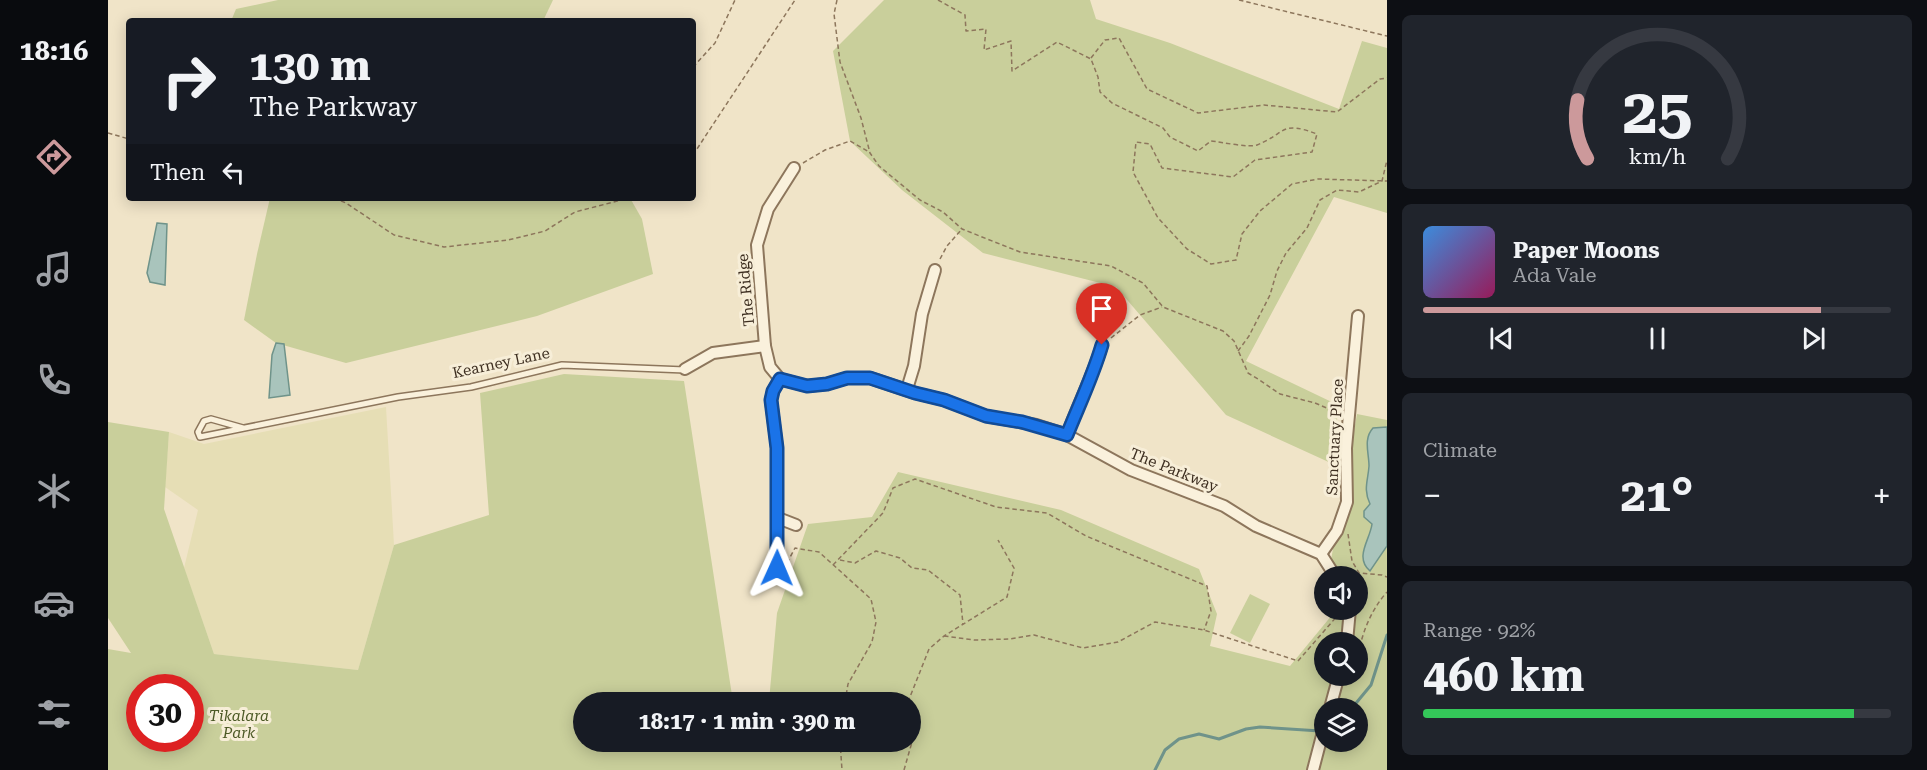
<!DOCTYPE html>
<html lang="en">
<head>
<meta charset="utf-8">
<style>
	:root { --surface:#171b24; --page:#20242c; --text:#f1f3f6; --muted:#9ea1a6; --line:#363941; --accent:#cc999b }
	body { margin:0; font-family:"Roboto Serif",serif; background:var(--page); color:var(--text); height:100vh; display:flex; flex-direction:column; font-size:22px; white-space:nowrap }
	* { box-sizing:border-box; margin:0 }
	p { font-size:20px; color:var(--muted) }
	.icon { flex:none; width:33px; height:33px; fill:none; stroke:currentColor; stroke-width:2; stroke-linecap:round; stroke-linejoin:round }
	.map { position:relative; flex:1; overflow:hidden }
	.sheet { display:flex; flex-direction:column; gap:15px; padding:15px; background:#0d0f14; width:540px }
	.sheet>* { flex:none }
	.hud { position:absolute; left:18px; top:18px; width:570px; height:183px; border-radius:6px; box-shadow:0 3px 15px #0003; background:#171b24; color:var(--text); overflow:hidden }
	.controls { position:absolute; left:1206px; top:566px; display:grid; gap:12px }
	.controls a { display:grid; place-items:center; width:54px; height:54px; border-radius:50%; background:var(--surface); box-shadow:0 3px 15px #0003; font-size:30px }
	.speed { position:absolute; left:18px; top:674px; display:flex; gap:12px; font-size:30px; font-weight:700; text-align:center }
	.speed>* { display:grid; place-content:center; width:78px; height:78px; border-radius:50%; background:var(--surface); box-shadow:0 3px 15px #0003; line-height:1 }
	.speed .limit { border:9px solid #d22; background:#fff; color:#111 }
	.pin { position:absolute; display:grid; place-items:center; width:51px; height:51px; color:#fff; margin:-62px -26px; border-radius:50% 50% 50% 0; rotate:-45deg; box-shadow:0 0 6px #0007 }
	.pin .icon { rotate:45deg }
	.me { position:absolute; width:66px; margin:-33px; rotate:1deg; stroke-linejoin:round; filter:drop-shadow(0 0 4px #0008) }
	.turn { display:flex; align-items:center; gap:21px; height:126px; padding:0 24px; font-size:27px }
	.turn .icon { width:78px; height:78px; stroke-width:2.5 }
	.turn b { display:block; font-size:42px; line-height:51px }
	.then { display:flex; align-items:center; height:57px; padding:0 24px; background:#0003; gap:12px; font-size:22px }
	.big { font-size:45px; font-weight:700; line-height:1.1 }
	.sheet .tile { flex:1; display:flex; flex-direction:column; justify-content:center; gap:9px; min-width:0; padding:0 21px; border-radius:9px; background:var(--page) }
	.sheet .dial { align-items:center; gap:0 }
	.dial svg { height:156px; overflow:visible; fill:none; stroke:var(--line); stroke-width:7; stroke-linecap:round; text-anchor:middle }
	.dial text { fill:var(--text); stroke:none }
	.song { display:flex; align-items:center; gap:18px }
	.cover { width:72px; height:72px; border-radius:9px; background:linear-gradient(135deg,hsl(210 70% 55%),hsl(330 70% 35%)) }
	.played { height:6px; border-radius:3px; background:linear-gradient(90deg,var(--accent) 85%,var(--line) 85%) }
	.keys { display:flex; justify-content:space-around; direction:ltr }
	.heat { display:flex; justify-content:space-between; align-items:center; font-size:33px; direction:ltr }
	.charge { height:9px; border-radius:4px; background:linear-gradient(90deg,#34c759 92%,var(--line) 0) }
	.trip { position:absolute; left:465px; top:692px; width:348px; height:60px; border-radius:30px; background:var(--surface); box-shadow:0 3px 15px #0003; font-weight:700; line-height:60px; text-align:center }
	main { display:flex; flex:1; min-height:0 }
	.tab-bar { display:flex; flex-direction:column; width:108px; justify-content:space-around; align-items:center; background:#090b0e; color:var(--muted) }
	.tab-bar .icon { width:42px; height:42px }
	.tab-bar .on { color:var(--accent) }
	.tab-bar b { font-size:27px; color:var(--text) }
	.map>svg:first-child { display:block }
	.farmland { fill:#e6deb5 }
	.green { fill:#c9cf9b; fill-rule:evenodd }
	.water { fill:#a9c4bc; stroke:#6f938a; stroke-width:1.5 }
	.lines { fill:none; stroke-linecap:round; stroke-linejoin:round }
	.stream { stroke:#6f938a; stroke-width:3 }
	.service-casing { stroke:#8d765c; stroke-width:8 }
	.minor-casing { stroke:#8d765c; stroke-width:14 }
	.path { stroke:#8d765c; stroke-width:1.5; stroke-dasharray:4.5 3; stroke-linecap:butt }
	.service { stroke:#faf1dc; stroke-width:5 }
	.minor { stroke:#faf1dc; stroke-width:10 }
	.route-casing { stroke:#114b97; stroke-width:15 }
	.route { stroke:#1a73e8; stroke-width:10 }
	.labels { text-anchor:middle; stroke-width:6; stroke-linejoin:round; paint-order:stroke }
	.street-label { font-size:15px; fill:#3d2e20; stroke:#f7eed8 }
	.park-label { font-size:15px; font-style:italic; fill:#4d5a26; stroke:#f7eed8 }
</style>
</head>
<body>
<main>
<nav class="tab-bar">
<b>18:16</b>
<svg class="icon on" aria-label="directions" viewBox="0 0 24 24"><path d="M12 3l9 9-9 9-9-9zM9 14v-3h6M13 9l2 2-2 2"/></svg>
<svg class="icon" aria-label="music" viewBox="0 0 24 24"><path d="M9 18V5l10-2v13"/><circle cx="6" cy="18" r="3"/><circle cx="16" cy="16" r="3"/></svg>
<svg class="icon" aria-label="phone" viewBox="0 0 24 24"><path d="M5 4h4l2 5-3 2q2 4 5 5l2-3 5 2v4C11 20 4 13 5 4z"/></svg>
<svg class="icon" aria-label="climate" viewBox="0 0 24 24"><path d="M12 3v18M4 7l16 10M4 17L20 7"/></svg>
<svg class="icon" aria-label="car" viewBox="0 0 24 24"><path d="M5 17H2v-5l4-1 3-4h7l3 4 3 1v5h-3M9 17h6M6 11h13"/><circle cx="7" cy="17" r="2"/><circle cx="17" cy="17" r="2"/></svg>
<svg class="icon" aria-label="filters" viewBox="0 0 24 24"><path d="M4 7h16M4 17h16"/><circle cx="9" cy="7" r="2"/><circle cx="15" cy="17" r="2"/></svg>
</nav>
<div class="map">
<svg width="1279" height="770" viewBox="0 0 1279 770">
	<rect width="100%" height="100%" fill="#f0e4c8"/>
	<polygon class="farmland" points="278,407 286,545 250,670 106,654 76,568 90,510 57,487 61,432 96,444"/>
	<g class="green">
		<polygon points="170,0 445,0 435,21 123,21 128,9"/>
		<polygon points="776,0 982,0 988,19 1062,43 1231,109 1254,41 1279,48 1279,213 1226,197 1138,361 1230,405 1225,464 1118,415 1008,287 875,253 794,190 742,141 725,51"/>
		<polygon points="162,198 522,198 534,219 545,274 429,316 238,363 168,343 136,320 149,254"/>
		<path d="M 456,374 L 576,381 L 625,702 L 476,702 L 476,741 L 802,741 L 802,702 L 656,702 L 661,701 L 669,613 L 700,524 L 764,517 L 790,472 L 953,510 L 1091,569 L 1109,614 L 1102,646 L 1182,666 L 1224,615 L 1234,609 L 1250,609 L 1250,576 L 1230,576 L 1223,560 L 1249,414 L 1279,420 L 1279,770 L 0,770 L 0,649 L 23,653 L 0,618 L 0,422 L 61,432 L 56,509 L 106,654 L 250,670 L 286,545 L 381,515 L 372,393 ZM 1216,642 L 1250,642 L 1250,675 L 1216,675 ZM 32,687 L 82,687 L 82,738 L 32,738 ZM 1216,708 L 1250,708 L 1250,741 L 1216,741 Z"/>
		<polygon points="1142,594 1162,604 1142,643 1122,633"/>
	</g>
	<g class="water">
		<polygon points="49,223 59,224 57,285 42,282 39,273"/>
		<polygon points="168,343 176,344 182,395 161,398 164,355"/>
		<path d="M 1279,427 L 1279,546 L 1262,571 C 1246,557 1262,540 1264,524 L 1256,517 L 1256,511 L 1262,504 C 1255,489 1260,481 1261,466 C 1261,453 1255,439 1265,428 Z"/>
	</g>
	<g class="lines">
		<g class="stream">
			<polyline points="1244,708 1263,685 1279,635"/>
			<polyline points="1047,770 1057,750 1071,739 1091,734 1111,739 1138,729 1152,727 1212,731"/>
		</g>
		<defs>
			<polyline id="service" points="135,428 103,419 96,421 90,432 92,437 290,397 363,387 454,365 577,370"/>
			<g id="minor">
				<polyline points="577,369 605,353 657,346"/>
				<polyline points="672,379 699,386 719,384 739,378 762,378 807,393 836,400 878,416 928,425 959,435 1023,470 1116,506 1148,526 1213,554 1227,576"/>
				<polyline points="672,379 662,367 657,346 649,245 660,209 686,168"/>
				<polyline points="799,389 806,366 814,314 827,270"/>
				<path d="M 959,435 C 970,404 985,376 994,345"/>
				<polyline points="670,518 688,525"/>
				<polyline points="1213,554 1229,531 1239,502 1238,448 1250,316"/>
				<polyline points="669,568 669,448 663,400 665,391 672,379"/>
				<polyline points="1239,642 1242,609"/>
				<polyline points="1222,708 1231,675"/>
				<polyline points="1205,770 1216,728"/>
			</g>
		</defs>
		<use href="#service" class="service-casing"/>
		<use href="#minor" class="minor-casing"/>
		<g class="path">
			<polyline points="729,0 726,14 732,62 753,118 762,153 771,166 812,200 835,212 854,229 912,252 1003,266 1035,283 1055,307 1115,331 1126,341 1140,373 1150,379 1172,394 1207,403 1228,412 1231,411"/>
			<path d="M 830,0 L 857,15 L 858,31 L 878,29 L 876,50 L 903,41 L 904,71 L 949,42 L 983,59 L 990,77 L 992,92 L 1004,103 L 1055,128 L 1062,137 L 1090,151 L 1103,141 C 1113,142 1141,148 1149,145 C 1179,133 1172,120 1209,134 L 1204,152 L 1147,160 L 1125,177 L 1054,168 L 1042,144 L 1028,142 L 1025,172 L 1050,218 L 1079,249 L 1103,264 L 1128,260 L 1134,234 L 1152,211 L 1184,184 L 1210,179 L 1279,181"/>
			<polyline points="1131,0 1279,36"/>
			<polyline points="983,58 997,40 1011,38 1039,89 1090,113 1156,105 1229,112 1272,79 1279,78"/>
			<polyline points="585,67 607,43 627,0"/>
			<polyline points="0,133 21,139"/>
			<polyline points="585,155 687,0"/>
			<polyline points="695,163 717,150 742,141 761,152"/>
			<polyline points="226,198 238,203 286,235 336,247 400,240 437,231 467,212 521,198"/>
			<polyline points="832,259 839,246 854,229"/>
			<polyline points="1003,338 1032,315 1054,307"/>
			<polyline points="1130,351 1141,336 1162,295 1169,271 1178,253 1199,228 1212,200 1229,190 1251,192 1274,181 1279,160"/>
			<polyline points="1240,534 1244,561 1251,573 1274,575 1279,577"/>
			<polyline points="732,560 747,563 768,551 792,558 804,568 820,570 852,595 855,624"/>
			<polyline points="679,563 687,548 711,552 763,599 768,622 764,642 740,684 737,702"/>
			<polyline points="725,565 775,513 785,488 807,479 888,507 939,513 978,536 1099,586 1103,611 1096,630"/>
			<polyline points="836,636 866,640 901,639 926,635 975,648 1010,642 1047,622 1096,630 1190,661 1230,615"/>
			<path d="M 1250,654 C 1255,631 1263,610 1279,592"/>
			<polyline points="800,702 821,649 836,636 899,597 906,568 890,540"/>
			<polyline points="732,741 734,770"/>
			<polyline points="796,770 806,735 802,716"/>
		</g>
		<use href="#service" class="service"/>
		<use href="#minor" class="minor"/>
	</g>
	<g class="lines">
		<defs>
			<path id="route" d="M 669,568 L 669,448 L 663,400 L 665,391 L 672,379 L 699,386 L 719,384 L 739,378 L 762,378 L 807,393 L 836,400 L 878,416 L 914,422 L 959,435 C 971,405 985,376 994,345"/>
		</defs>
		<use href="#route" class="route-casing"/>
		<use href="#route" class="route"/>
	</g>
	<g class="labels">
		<g class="street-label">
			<text transform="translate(638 290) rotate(-95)" y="5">The Ridge</text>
			<text transform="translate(393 363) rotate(-12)" y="5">Kearney Lane</text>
			<text transform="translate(1227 437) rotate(-87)" y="5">Sanctuary Place</text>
			<text transform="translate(1066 470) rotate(22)" y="5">The Parkway</text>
		</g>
		<g class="park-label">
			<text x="131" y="721">Tikalara<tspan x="131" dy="17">Park</tspan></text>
		</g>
	</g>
</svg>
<div class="controls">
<a><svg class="icon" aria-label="sound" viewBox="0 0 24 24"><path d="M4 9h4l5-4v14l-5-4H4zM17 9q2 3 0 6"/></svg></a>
<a><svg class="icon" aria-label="search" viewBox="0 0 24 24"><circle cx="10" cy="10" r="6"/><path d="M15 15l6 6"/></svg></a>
<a><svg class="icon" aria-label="layers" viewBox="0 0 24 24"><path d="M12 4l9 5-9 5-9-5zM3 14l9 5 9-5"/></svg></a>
</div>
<div class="speed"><div class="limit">30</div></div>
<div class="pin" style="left:994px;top:345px;background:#d93025"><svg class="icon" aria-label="arrive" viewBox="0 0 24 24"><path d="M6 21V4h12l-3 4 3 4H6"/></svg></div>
<svg class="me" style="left:669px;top:568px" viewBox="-20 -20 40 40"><path d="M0-17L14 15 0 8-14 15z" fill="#1a73e8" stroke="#fff" stroke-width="4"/></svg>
<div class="trip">18:17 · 1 min · 390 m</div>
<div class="hud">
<div class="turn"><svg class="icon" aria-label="right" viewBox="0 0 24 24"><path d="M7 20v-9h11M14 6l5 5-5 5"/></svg><div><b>130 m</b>The Parkway</div></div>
<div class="then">Then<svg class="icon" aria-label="left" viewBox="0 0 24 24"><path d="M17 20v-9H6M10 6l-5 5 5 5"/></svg></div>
</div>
</div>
<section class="sheet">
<div class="tile dial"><svg viewBox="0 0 100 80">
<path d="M14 69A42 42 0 1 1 86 69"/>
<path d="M14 69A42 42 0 0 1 9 39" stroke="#cc999b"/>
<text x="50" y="56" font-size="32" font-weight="700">25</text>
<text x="50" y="72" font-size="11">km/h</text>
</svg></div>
<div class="tile">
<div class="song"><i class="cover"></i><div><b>Paper Moons</b><p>Ada Vale</p></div></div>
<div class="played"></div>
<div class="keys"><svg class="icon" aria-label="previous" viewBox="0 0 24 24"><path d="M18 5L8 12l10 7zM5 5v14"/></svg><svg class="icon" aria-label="pause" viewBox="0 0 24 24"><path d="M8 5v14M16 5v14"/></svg><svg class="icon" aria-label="next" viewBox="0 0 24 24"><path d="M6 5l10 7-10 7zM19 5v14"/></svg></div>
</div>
<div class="tile"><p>Climate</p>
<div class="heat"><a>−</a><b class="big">21°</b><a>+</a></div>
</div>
<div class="tile"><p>Range · 92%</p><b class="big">460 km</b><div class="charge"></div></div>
</section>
</main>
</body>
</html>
